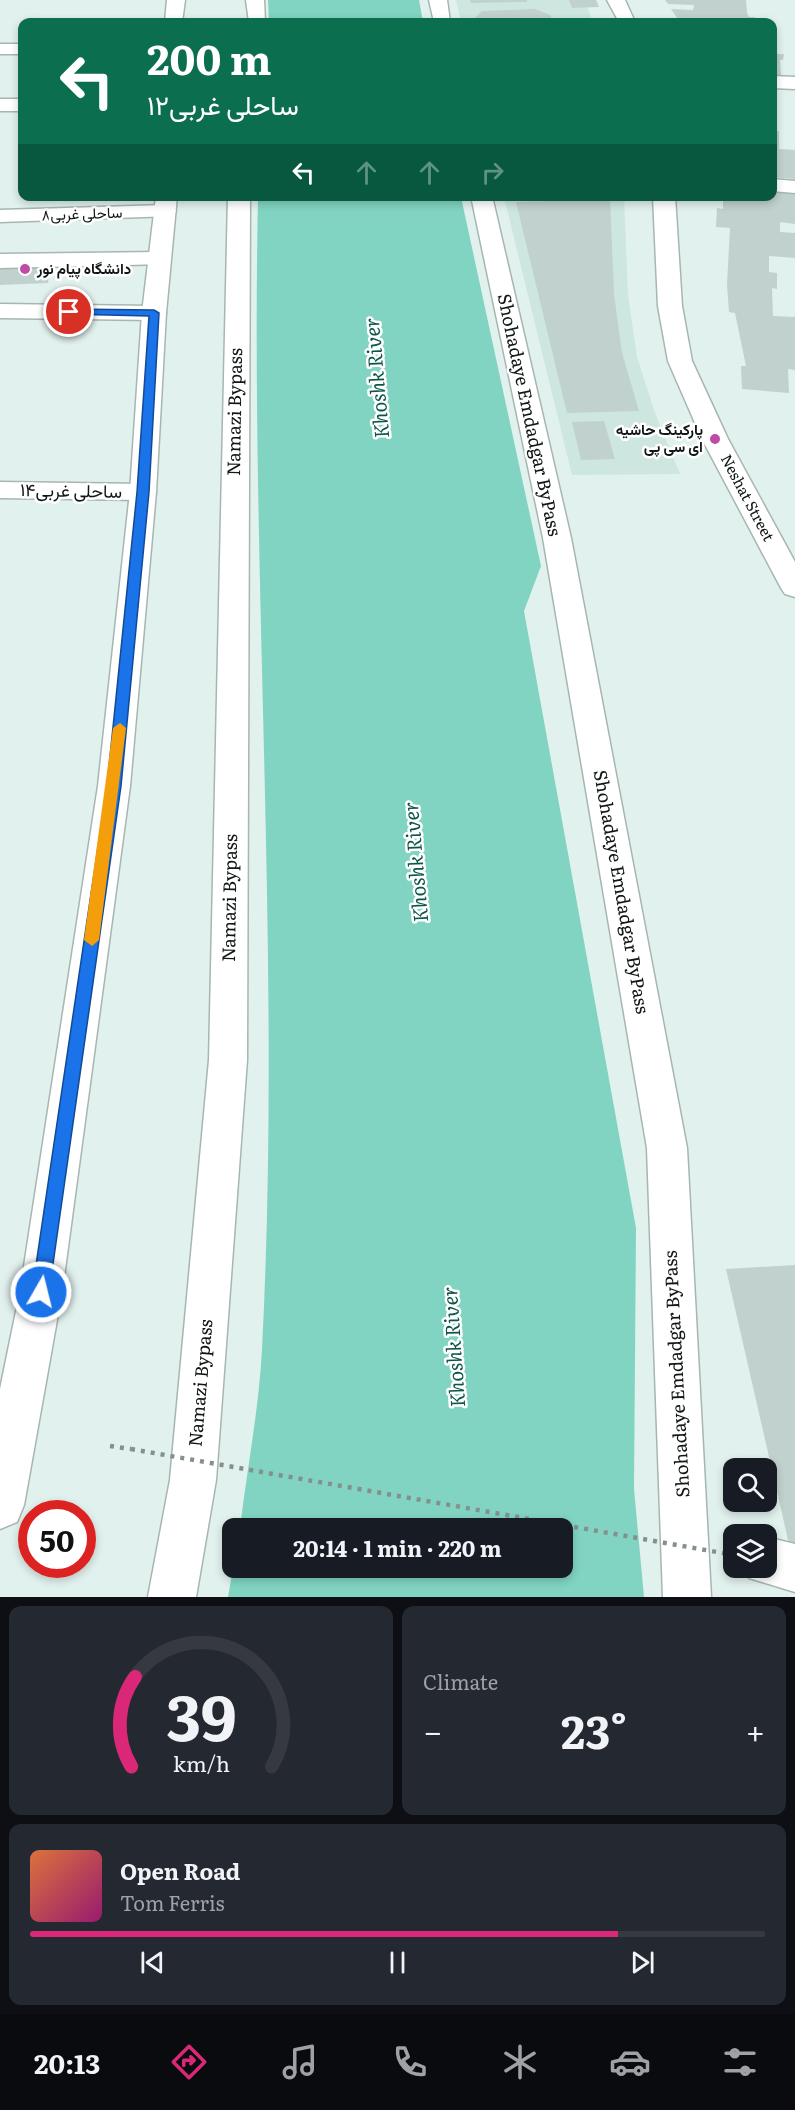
<!DOCTYPE html>
<html lang="en">
<head>
<meta charset="utf-8">
<style>
	:root { --surface:#171b24; --page:#242831; --text:#f1f3f6; --muted:#9ea1a6; --line:#363941; --accent:#db2777 }
	body { margin:0; font-family:Literata,Vazirmatn,serif; background:var(--page); color:var(--text); height:100vh; display:flex; flex-direction:column; font-size:22px; white-space:nowrap }
	* { box-sizing:border-box; margin:0 }
	p { font-size:20px; color:var(--muted) }
	.icon { flex:none; width:33px; height:33px; fill:none; stroke:currentColor; stroke-width:2; stroke-linecap:round; stroke-linejoin:round }
	.map { position:relative; height:1597px; overflow:hidden }
	.drawer { display:flex; flex-direction:column; gap:9px; padding:9px; background:#0d0f14; flex:1 }
	.drawer>* { flex:none }
	.top-card { position:absolute; left:18px; top:18px; width:759px; height:183px; border-radius:12px; box-shadow:0 3px 9px #0003; background:#0b6e4f; color:#fff; overflow:hidden }
	.buttons { position:absolute; left:723px; top:1458px; display:grid; gap:12px }
	.buttons a { display:grid; place-items:center; width:54px; height:54px; border-radius:12px; background:var(--surface); box-shadow:0 3px 9px #0003; font-size:30px }
	.speed { position:absolute; left:18px; top:1500px; display:flex; gap:12px; font-size:30px; font-weight:700; text-align:center }
	.speed>* { display:grid; place-content:center; width:78px; height:78px; border-radius:50%; background:var(--surface); box-shadow:0 3px 9px #0003; line-height:1 }
	.speed .limit { border:9px solid #d22; background:#fff; color:#111 }
	.pin { position:absolute; display:grid; place-items:center; width:51px; height:51px; color:#fff; margin:-26px; border:3px solid #fff; border-radius:50%; box-shadow:0 2px 6px #0007 }
	.me { position:absolute; width:66px; margin:-33px; rotate:8deg; stroke-linejoin:round; filter:drop-shadow(0 0 4px #0008) }
	.turn { display:flex; align-items:center; gap:21px; height:126px; padding:0 30px; font-size:27px }
	.turn .icon { width:78px; height:78px; stroke-width:2.5 }
	.turn b { display:block; font-size:42px; line-height:51px }
	.lanes { display:flex; align-items:center; height:57px; padding:0 30px; background:#0003; justify-content:center; gap:30px; direction:ltr }
	.lanes .off { opacity:.35 }
	.big { font-size:45px; font-weight:700; line-height:1.1 }
	.drawer .tile { flex:1; display:flex; flex-direction:column; justify-content:center; gap:9px; min-width:0; padding:0 21px; border-radius:12px; background:var(--page) }
	.drawer .dial { align-items:center; gap:0 }
	.dial svg { height:156px; overflow:visible; fill:none; stroke:var(--line); stroke-width:7; stroke-linecap:round; text-anchor:middle }
	.dial text { fill:var(--text); stroke:none }
	.song { display:flex; align-items:center; gap:18px }
	.cover { width:72px; height:72px; border-radius:9px; background:linear-gradient(135deg,hsl(20 70% 55%),hsl(320 70% 35%)) }
	.played { height:6px; border-radius:3px; background:linear-gradient(90deg,var(--accent) 80%,var(--line) 80%) }
	.keys { display:flex; justify-content:space-around; direction:ltr }
	.heat { display:flex; justify-content:space-between; align-items:center; font-size:33px; direction:ltr }
	.drawer .tiles { flex:1; display:grid; gap:9px; grid-template-columns:1fr 1fr }
	.tile:last-child { grid-column:span 2 }
	.trip { position:absolute; left:222px; top:1518px; width:351px; height:60px; border-radius:12px; background:var(--surface); box-shadow:0 3px 9px #0003; font-weight:700; line-height:60px; text-align:center }
	.dock { display:flex; height:96px; justify-content:space-around; align-items:center; background:#090b0e; color:var(--muted) }
	.dock .icon { width:42px; height:42px }
	.dock .active { color:var(--accent) }
	.dock b { font-size:27px; color:var(--text) }
	.map>svg:first-child { display:block }
	.built { fill:#cee6e0 }
	.water { fill:#81d4c2 }
	.building { fill:#c1d1cd }
	.lines { fill:none; stroke-linecap:round; stroke-linejoin:round }
	.street-casing { stroke:#a7b6b2; stroke-width:3 }
	.secondary-casing { stroke:#a7b6b2; stroke-width:3 }
	.path { stroke:#85908d; stroke-width:4.5; stroke-dasharray:4 6; stroke-linecap:butt }
	.street { fill:#fff; fill-rule:evenodd }
	.secondary { fill:#fff; fill-rule:evenodd }
	.path-bridge { stroke:#85908d; stroke-width:4.5; stroke-dasharray:4 6; stroke-linecap:butt }
	.route { fill:#1a73e8; stroke:#114b97; stroke-width:1.5 }
	.slow { fill:#f59e0b }
	.poi-dot { fill:#be4ba5; stroke:#fff; stroke-width:2 }
	.labels { text-anchor:middle; stroke-width:5; stroke-linejoin:round; paint-order:stroke }
	.far-street-label { font-size:15px; fill:#111715; stroke:#fff }
	.far-poi-label { font-size:15px; font-weight:bold; fill:#111715; stroke:#fff; text-anchor:start }
	.street-label { font-size:18px; fill:#111715; stroke:#fff }
	.water-label { font-size:20px; font-style:italic; fill:#0d5549; stroke:#fff }
</style>
</head>
<body>
<div class="map">
<svg width="795" height="1597" viewBox="0 0 795 1597">
	<rect width="100%" height="100%" fill="#e1f1ed"/>
	<g class="built">
		<polygon points="456,0 569,0 572,8 587,7 593,22 461,22"/>
		<polygon points="504,197 624,197 628,295 637,357 655,413 680,474 572,475"/>
	</g>
	<g class="water">
		<polygon points="268,0 419,0 423,22 269,22"/>
		<path d="M 258,197 L 461,197 L 541,566 L 524,611 L 636,1228 L 634,1489 L 644,1597 L 228,1597 L 233,1568 L 562,1568 L 562,1528 L 240,1528 C 247,1469 259,1409 262,1349 C 282,965 250,581 258,197 Z"/>
	</g>
	<g class="building">
		<polygon points="470,0 527,0 527,2 471,3"/>
		<polygon points="569,0 596,0 599,7 572,8"/>
		<polygon points="665,0 746,0 747,13 749,17 755,17 755,22 680,22 671,9 693,10 694,5 668,4"/>
		<polygon points="535,9 550,15 553,22 476,22 475,18 482,11"/>
		<polygon points="772,48 778,54 784,54 783,60 780,60 781,75 772,75"/>
		<polygon points="772,131 779,131 779,149 795,150 795,179 772,177"/>
		<polygon points="772,192 795,194 795,224 780,222 780,232 795,233 795,258 769,256 769,272 777,273 777,289 772,288 773,316 795,317 795,370 788,369 789,393 742,389 741,366 746,366 735,313 729,312 727,285 730,228 716,227 717,208 723,209 723,196 772,196"/>
		<polygon points="610,199 614,294 622,353 639,411 567,413 516,202"/>
		<polygon points="52,252 48,283 0,285 0,254"/>
		<polygon points="604,421 615,459 581,460 572,422"/>
		<polygon points="795,1265 795,1566 794,1566 726,1269"/>
	</g>
	<g class="lines">
		<defs>
			<g id="street">
				<rect x="0" y="44" width="22" height="10"/>
				<polygon points="772,76 795,77 795,89 772,88"/>
				<rect x="0" y="99" width="22" height="12"/>
				<polygon points="772,179 795,181 795,193 772,191"/>
				<polygon points="165,205 173,206 176,211 173,216 0,222 0,210"/>
				<polygon points="159,252 167,254 170,259 167,264 0,268 0,254"/>
				<polygon points="0,304 154,306 162,308 166,313 162,318 154,320 0,318"/>
				<polygon points="0,482 143,484 153,486 156,492 153,498 143,500 0,498"/>
				<polygon points="766,1537 795,1544 795,1592 749,1578 745,1568 766,1568"/>
			</g>
			<g id="secondary">
				<polygon points="167,0 185,0 182,22 165,22"/>
				<polygon points="246,0 264,0 265,22 249,22"/>
				<polygon points="429,0 447,0 450,22 434,22"/>
				<polygon points="607,0 625,0 635,22 619,22"/>
				<polygon points="156,196 177,196 166,313 156,492 130,786 62,1292 24,1505 17,1522 0,1529 0,1389 20,1292 98,786 130,492 142,313"/>
				<polygon points="228,196 250,196 247,1060 216,1480 196,1597 148,1597 170,1480 209,1060"/>
				<polygon points="471,196 492,196 571,538 687,1148 711,1597 663,1597 647,1148 543,538"/>
				<polygon points="653,196 675,196 682,306 692,361 728,439 795,562 795,597 785,594 781,588 702,439 668,361 658,306"/>
			</g>
		</defs>
		<use href="#street" class="street-casing"/>
		<use href="#secondary" class="secondary-casing"/>
		<polyline class="path" points="110,1446 131,1449"/>
		<use href="#street" class="street"/>
		<use href="#secondary" class="secondary"/>
		<polyline class="path-bridge" points="131,1449 734,1555"/>
	</g>
	<polygon class="route" points="69,309 154,310 159,313 149,492 121,786 49,1292 47,1298 41,1300 34,1298 32,1292 107,786 137,492 149,316 66,314 64,312"/>
	<polygon class="slow" points="120,723 126,728 99,940 92,946 84,940 113,728"/>
	<g class="poi-dot">
		<circle cx="25" cy="269" r="6"/>
		<circle cx="715" cy="439" r="6"/>
	</g>
	<g class="labels">
		<g class="far-street-label">
			<text transform="translate(82 214) rotate(-2)" y="5">ساحلی غربی۸</text>
			<text transform="translate(747 498) rotate(62)" y="5">Neshat Street</text>
		</g>
		<g class="far-poi-label">
			<text x="37" y="274">دانشگاه پیام نور</text>
			<text x="703" y="435" text-anchor="end">پارکینگ حاشیه<tspan x="703" dy="17">ای سی پی</tspan></text>
		</g>
		<g class="street-label">
			<text transform="translate(235 412) rotate(-89)" y="6">Namazi Bypass</text>
			<text transform="translate(529 415) rotate(78)" y="6">Shohadaye Emdadgar ByPass</text>
			<text transform="translate(71 491) rotate(1)" y="6">ساحلی غربی۱۴</text>
			<text transform="translate(621 892) rotate(80)" y="6">Shohadaye Emdadgar ByPass</text>
			<text transform="translate(230 898) rotate(-89)" y="6">Namazi Bypass</text>
			<text transform="translate(677 1374) rotate(-93)" y="6">Shohadaye Emdadgar ByPass</text>
			<text transform="translate(201 1383) rotate(-85)" y="6">Namazi Bypass</text>
		</g>
		<g class="water-label">
			<text transform="translate(377 378) rotate(-95)" y="7">Khoshk River</text>
			<text transform="translate(416 862) rotate(-95)" y="7">Khoshk River</text>
			<text transform="translate(454 1347) rotate(-94)" y="7">Khoshk River</text>
		</g>
	</g>
</svg>
<div class="buttons">
<a><svg class="icon" aria-label="search" viewBox="0 0 24 24"><circle cx="10" cy="10" r="6"/><path d="M15 15l6 6"/></svg></a>
<a><svg class="icon" aria-label="layers" viewBox="0 0 24 24"><path d="M12 4l9 5-9 5-9-5zM3 14l9 5 9-5"/></svg></a>
</div>
<div class="speed"><div class="limit">50</div></div>
<div class="pin" style="left:69px;top:312px;background:#d93025"><svg class="icon" aria-label="arrive" viewBox="0 0 24 24"><path d="M6 21V4h12l-3 4 3 4H6"/></svg></div>
<svg class="me" style="left:41px;top:1292px" viewBox="-20 -20 40 40"><circle r="17" fill="#1a73e8" stroke="#fff" stroke-width="3"/><path d="M0-11L8 9 0 5-8 9z" fill="#fff"/></svg>
<div class="trip">20:14 · 1 min · 220 m</div>
<div class="top-card">
<div class="turn"><svg class="icon" aria-label="left" viewBox="0 0 24 24"><path d="M17 20v-9H6M10 6l-5 5 5 5"/></svg><div><b>200 m</b>ساحلی غربی۱۲</div></div>
<div class="lanes"><svg class="icon" aria-label="left" viewBox="0 0 24 24"><path d="M17 20v-9H6M10 6l-5 5 5 5"/></svg><svg class="icon off" aria-label="ahead" viewBox="0 0 24 24"><path d="M12 20V5M6 11l6-6 6 6"/></svg><svg class="icon off" aria-label="ahead" viewBox="0 0 24 24"><path d="M12 20V5M6 11l6-6 6 6"/></svg><svg class="icon off" aria-label="right" viewBox="0 0 24 24"><path d="M7 20v-9h11M14 6l5 5-5 5"/></svg></div>
</div>
</div>
<section class="drawer">
<div class="tiles">
<div class="tile dial"><svg viewBox="0 0 100 80">
<path d="M14 69A42 42 0 1 1 86 69"/>
<path d="M14 69A42 42 0 0 1 16 23" stroke="#db2777"/>
<text x="50" y="56" font-size="32" font-weight="700">39</text>
<text x="50" y="72" font-size="11">km/h</text>
</svg></div>
<div class="tile"><p>Climate</p>
<div class="heat"><a>−</a><b class="big">23°</b><a>+</a></div>
</div>
<div class="tile">
<div class="song"><i class="cover"></i><div><b>Open Road</b><p>Tom Ferris</p></div></div>
<div class="played"></div>
<div class="keys"><svg class="icon" aria-label="previous" viewBox="0 0 24 24"><path d="M18 5L8 12l10 7zM5 5v14"/></svg><svg class="icon" aria-label="pause" viewBox="0 0 24 24"><path d="M8 5v14M16 5v14"/></svg><svg class="icon" aria-label="next" viewBox="0 0 24 24"><path d="M6 5l10 7-10 7zM19 5v14"/></svg></div>
</div>
</div>
</section>
<nav class="dock">
<b>20:13</b>
<svg class="icon active" aria-label="directions" viewBox="0 0 24 24"><path d="M12 3l9 9-9 9-9-9zM9 14v-3h6M13 9l2 2-2 2"/></svg>
<svg class="icon" aria-label="music" viewBox="0 0 24 24"><path d="M9 18V5l10-2v13"/><circle cx="6" cy="18" r="3"/><circle cx="16" cy="16" r="3"/></svg>
<svg class="icon" aria-label="phone" viewBox="0 0 24 24"><path d="M5 4h4l2 5-3 2q2 4 5 5l2-3 5 2v4C11 20 4 13 5 4z"/></svg>
<svg class="icon" aria-label="climate" viewBox="0 0 24 24"><path d="M12 3v18M4 7l16 10M4 17L20 7"/></svg>
<svg class="icon" aria-label="car" viewBox="0 0 24 24"><path d="M5 17H2v-5l4-1 3-4h7l3 4 3 1v5h-3M9 17h6M6 11h13"/><circle cx="7" cy="17" r="2"/><circle cx="17" cy="17" r="2"/></svg>
<svg class="icon" aria-label="filters" viewBox="0 0 24 24"><path d="M4 7h16M4 17h16"/><circle cx="9" cy="7" r="2"/><circle cx="15" cy="17" r="2"/></svg>
</nav>
</body>
</html>
